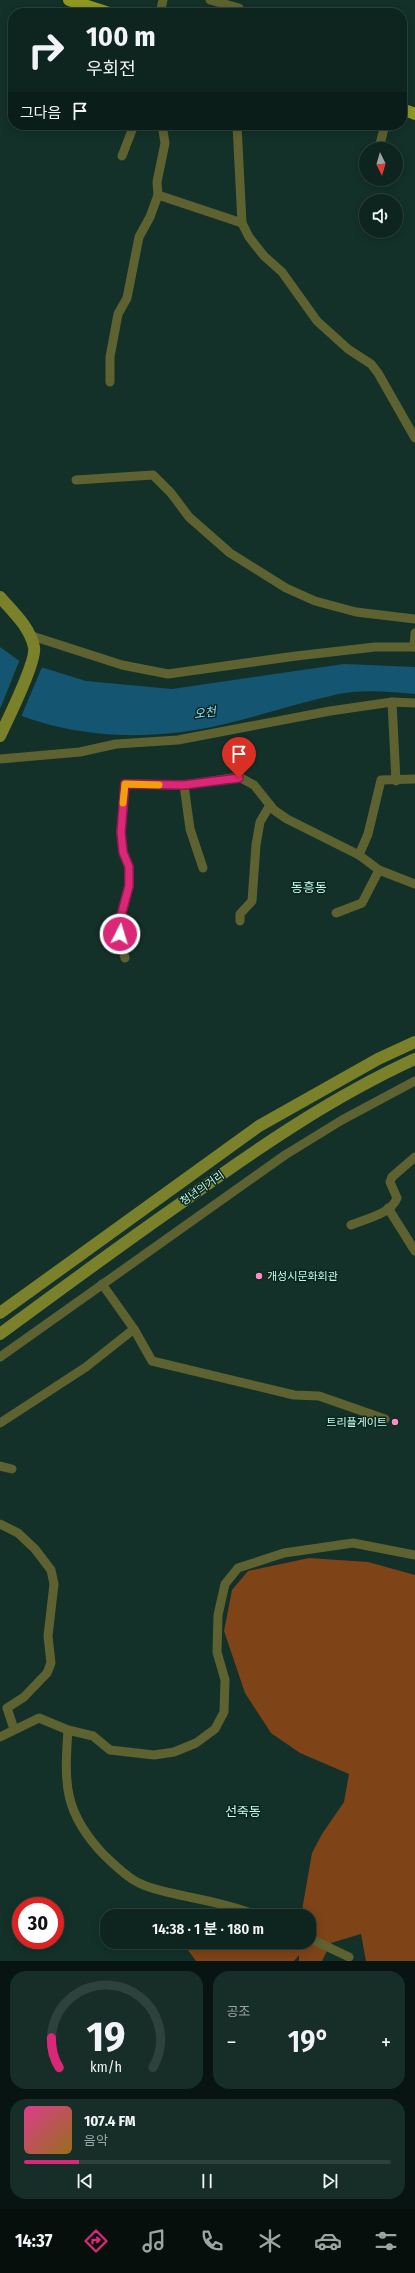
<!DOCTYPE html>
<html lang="ko">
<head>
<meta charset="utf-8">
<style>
	:root { --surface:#0e251f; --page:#172d28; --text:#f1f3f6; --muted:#9ba5a4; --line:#2e423d; --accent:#db2777 }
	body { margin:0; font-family:"Fira Sans Condensed","Noto Sans KR",sans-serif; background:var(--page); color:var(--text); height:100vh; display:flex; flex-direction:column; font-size:15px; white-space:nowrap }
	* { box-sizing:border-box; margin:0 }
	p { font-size:13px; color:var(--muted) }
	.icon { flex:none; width:22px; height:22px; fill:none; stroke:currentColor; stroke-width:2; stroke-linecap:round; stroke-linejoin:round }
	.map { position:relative; height:1961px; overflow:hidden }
	.sheet { display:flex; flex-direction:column; gap:10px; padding:10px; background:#081411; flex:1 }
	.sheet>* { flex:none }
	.hud { position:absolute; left:8px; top:8px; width:399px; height:122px; border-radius:16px; box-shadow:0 2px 10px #0003,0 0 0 1px var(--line); background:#0e251f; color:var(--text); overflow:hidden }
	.needle { width:26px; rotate:175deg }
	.buttons { position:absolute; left:359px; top:142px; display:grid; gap:8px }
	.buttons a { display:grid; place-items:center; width:44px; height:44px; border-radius:50%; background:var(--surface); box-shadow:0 2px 10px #0003,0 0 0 1px var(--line); font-size:20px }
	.speed { position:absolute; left:12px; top:1897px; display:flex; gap:8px; font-size:20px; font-weight:700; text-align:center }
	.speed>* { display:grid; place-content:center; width:52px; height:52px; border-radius:50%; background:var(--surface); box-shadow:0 2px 10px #0003,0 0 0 1px var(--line); line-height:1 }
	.speed .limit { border:6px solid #d22; background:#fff; color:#111 }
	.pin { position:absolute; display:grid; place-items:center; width:34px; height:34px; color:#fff; margin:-41px -17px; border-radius:50% 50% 50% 0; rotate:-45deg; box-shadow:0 0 4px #0007 }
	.pin .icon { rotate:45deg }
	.me { position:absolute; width:44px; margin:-22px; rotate:5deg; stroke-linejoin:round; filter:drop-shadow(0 0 3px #0008) }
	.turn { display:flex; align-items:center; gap:14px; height:84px; padding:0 12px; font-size:18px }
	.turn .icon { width:52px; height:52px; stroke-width:2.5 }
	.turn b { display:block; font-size:28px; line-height:34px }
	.then { display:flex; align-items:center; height:38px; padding:0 12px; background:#0003; gap:8px; font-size:15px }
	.big { font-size:30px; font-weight:600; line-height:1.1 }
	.sheet .card { flex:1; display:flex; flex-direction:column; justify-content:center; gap:6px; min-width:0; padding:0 14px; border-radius:16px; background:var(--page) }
	.sheet .dial { align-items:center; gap:0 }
	.dial svg { height:104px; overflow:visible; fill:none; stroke:var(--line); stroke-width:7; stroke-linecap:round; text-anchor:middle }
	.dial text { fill:var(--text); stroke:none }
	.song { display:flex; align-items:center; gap:12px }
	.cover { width:48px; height:48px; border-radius:6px; background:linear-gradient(135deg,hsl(330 70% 55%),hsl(40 70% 35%)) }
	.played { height:4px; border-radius:2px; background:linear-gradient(90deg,var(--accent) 15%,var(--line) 15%) }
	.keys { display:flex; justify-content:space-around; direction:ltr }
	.heat { display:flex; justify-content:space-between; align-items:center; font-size:22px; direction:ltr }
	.sheet .tiles { flex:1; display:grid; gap:10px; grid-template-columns:1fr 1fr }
	.card:last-child { grid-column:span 2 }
	.trip { position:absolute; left:100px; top:1909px; width:216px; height:40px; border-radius:16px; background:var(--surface); box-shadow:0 2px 10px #0003,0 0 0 1px var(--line); font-weight:600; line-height:40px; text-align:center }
	.tabs { display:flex; height:64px; justify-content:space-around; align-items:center; background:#060f0c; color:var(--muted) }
	.tabs .icon { width:28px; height:28px }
	.tabs .selected { color:var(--accent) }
	.tabs b { font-size:18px; color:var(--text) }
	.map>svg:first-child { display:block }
	.forest { fill:#7e4317 }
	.water { fill:#145572 }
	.pier { fill:#133129 }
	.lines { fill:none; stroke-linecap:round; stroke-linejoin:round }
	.street { stroke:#5e6230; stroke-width:9 }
	.secondary { stroke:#7b812b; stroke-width:12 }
	.primary { stroke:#919821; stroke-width:12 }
	.route-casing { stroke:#8e194d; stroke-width:10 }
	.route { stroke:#db2777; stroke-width:7 }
	.slow { stroke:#f59e0b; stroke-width:7 }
	.poi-dot { fill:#fd8ebf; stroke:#08271f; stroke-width:1.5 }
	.labels { text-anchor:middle; stroke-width:3; stroke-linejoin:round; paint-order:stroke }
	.street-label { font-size:11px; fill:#cdf9eb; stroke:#08271f }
	.poi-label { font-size:11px; fill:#cdf9eb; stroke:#08271f; text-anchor:start }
	.water-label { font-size:12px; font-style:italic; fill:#9fdcfd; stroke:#08271f }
	.quarter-label { font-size:13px; fill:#cdf9eb; stroke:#08271f }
</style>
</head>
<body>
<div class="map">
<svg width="415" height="1961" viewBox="0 0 415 1961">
	<rect width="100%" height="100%" fill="#133129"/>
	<polygon class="forest" points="309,1558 368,1562 415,1575 415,1961 366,1961 361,1934 331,1943 322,1961 299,1961 299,1955 294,1961 196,1961 182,1942 275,1942 303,1945 303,1942 309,1942 309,1916 301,1916 312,1853 322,1834 344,1802 349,1774 300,1753 271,1733 245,1693 224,1631 232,1590 248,1571"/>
	<path class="water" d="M 0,647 L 18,660 L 86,681 L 172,689 L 344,664 L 415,667 L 415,694 C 391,692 364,689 339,694 C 291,704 244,722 195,730 C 130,741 60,735 0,707 Z"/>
	<polygon class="pier" points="20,659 42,667 21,717 0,709"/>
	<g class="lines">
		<g class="street">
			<polyline points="210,0 239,8"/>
			<polyline points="160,13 163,0"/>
			<polyline points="237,125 242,223 249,237 264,256 282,272 317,321 348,349 371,364 378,373 415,438"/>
			<polyline points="380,144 385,125"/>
			<polyline points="122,156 134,125"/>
			<polyline points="158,195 157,182 165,143 162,125"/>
			<polyline points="110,382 110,357 118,314 127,298 139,237 150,217 158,195 242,223"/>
			<polyline points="76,480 153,475 171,493 189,517 230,553 286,588 315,601 356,612 415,619"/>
			<polyline points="29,635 122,665 168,674 296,656 375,647 415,647"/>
			<polyline points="414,647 415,633"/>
			<polyline points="392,702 396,781"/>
			<polyline points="0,759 80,752 116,744 178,740 330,711 392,702 415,703"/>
			<polyline points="184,785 190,829 203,868"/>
			<polyline points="359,855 368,834 381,780 415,779"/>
			<polyline points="336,913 362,903 379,870"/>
			<polyline points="240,921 240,914 252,901 256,845 260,822 270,805"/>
			<polyline points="125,958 119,935 121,916 129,886 129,867 123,852 121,832 125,784 184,785 239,777 254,785 274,810 287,819 359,855 379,870 415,884"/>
			<polyline points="388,1208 415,1251"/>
			<path d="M 351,1225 C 365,1219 391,1214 397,1198 L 390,1182 L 392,1177 L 415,1157"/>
			<polyline points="102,1284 134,1329 152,1361 294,1395 319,1396 385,1419"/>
			<polyline points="0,1357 285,1155 342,1120 415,1081"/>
			<polyline points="0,1423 86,1367 134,1329"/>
			<polyline points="0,1466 12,1469"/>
			<polyline points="0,1524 18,1533 35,1549 51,1570 54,1584 48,1636 51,1663 47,1673 24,1697 7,1708 14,1729"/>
			<path d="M 68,1730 C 64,1785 64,1813 104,1855 C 115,1865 126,1877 139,1883 C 155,1891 173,1893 189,1897 C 213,1902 237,1907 259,1916"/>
			<polyline points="0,1737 39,1718 68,1730 93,1736 110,1750 154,1755 174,1752 196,1743 215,1729 224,1712 225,1680 217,1652 218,1615 225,1584 238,1568 284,1553 353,1543 415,1555"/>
			<polyline points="309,1938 349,1957"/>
		</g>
		<g class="secondary">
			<path d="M 0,597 C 13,612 30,627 34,647 C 37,661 7,721 0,736"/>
			<polyline points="0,1313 259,1126 378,1059 415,1042"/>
			<path d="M 0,1334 C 61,1289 122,1244 184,1201 C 258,1148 332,1097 415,1059"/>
		</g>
		<g class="primary">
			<polyline points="69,0 109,13"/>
			<polyline points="402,109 415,114"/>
		</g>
	</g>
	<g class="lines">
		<defs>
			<polyline id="route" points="120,934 121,916 129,886 129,867 123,852 121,832 125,784 184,785 239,778"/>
		</defs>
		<use href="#route" class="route-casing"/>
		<use href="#route" class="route"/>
		<polyline class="slow" points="123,803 125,784 159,785"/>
	</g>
	<g class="poi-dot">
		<circle cx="259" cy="1276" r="4"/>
		<circle cx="395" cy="1422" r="4"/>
	</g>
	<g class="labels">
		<g class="street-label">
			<text transform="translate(202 1188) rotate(-35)" y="4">청년의거리</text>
		</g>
		<g class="poi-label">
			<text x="267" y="1280">개성시문화회관</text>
			<text x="387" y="1426" text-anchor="end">트리플게이트</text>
		</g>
		<g class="water-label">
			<text transform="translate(205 713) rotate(-8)" y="4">오천</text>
		</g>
		<g class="quarter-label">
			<text x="309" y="892">동흥동</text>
			<text x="243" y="1816">선죽동</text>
		</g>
	</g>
</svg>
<div class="buttons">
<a><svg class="needle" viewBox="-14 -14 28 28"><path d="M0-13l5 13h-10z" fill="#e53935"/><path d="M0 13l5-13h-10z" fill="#9ba5a4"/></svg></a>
<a><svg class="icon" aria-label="sound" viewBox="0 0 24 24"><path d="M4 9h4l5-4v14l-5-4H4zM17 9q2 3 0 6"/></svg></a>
</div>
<div class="speed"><div class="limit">30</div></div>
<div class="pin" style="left:239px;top:778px;background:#d93025"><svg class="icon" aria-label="arrive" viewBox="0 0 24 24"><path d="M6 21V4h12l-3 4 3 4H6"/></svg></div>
<svg class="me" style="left:120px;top:934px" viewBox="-20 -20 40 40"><circle r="17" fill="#db2777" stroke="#fff" stroke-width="3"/><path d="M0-11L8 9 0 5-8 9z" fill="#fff"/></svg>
<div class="trip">14:38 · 1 분 · 180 m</div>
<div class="hud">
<div class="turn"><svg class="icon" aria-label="right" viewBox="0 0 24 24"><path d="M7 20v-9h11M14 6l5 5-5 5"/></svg><div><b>100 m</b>우회전</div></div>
<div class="then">그다음<svg class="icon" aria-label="arrive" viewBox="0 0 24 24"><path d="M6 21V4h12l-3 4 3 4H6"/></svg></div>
</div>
</div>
<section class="sheet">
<div class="tiles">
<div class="card dial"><svg viewBox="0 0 100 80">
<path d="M14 69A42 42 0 1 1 86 69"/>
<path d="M14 69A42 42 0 0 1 8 46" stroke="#db2777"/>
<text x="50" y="56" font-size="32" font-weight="700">19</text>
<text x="50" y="72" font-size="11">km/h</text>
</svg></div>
<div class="card"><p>공조</p>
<div class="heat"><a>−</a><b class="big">19°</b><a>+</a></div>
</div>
<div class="card">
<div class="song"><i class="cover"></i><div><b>107.4 FM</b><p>음악</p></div></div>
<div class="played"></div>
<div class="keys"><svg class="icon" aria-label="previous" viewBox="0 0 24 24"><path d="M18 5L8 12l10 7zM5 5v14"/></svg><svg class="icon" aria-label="pause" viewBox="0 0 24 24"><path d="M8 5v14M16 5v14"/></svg><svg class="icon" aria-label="next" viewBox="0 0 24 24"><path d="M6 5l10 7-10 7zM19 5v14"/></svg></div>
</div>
</div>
</section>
<nav class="tabs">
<b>14:37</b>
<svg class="icon selected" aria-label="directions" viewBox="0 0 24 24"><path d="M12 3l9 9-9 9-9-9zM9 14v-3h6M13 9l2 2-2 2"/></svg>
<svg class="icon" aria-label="music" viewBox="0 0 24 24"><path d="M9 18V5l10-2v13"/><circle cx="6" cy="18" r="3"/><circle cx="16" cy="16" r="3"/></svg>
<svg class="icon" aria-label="phone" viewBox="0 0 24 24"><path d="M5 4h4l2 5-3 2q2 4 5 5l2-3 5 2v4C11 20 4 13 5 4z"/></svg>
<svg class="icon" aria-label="climate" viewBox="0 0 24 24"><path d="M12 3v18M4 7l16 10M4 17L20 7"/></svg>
<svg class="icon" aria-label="car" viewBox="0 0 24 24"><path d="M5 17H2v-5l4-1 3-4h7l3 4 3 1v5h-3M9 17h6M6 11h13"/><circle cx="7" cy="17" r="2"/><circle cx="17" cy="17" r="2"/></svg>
<svg class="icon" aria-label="filters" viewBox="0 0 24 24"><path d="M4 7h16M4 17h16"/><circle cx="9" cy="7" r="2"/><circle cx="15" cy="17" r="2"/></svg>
</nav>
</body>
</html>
